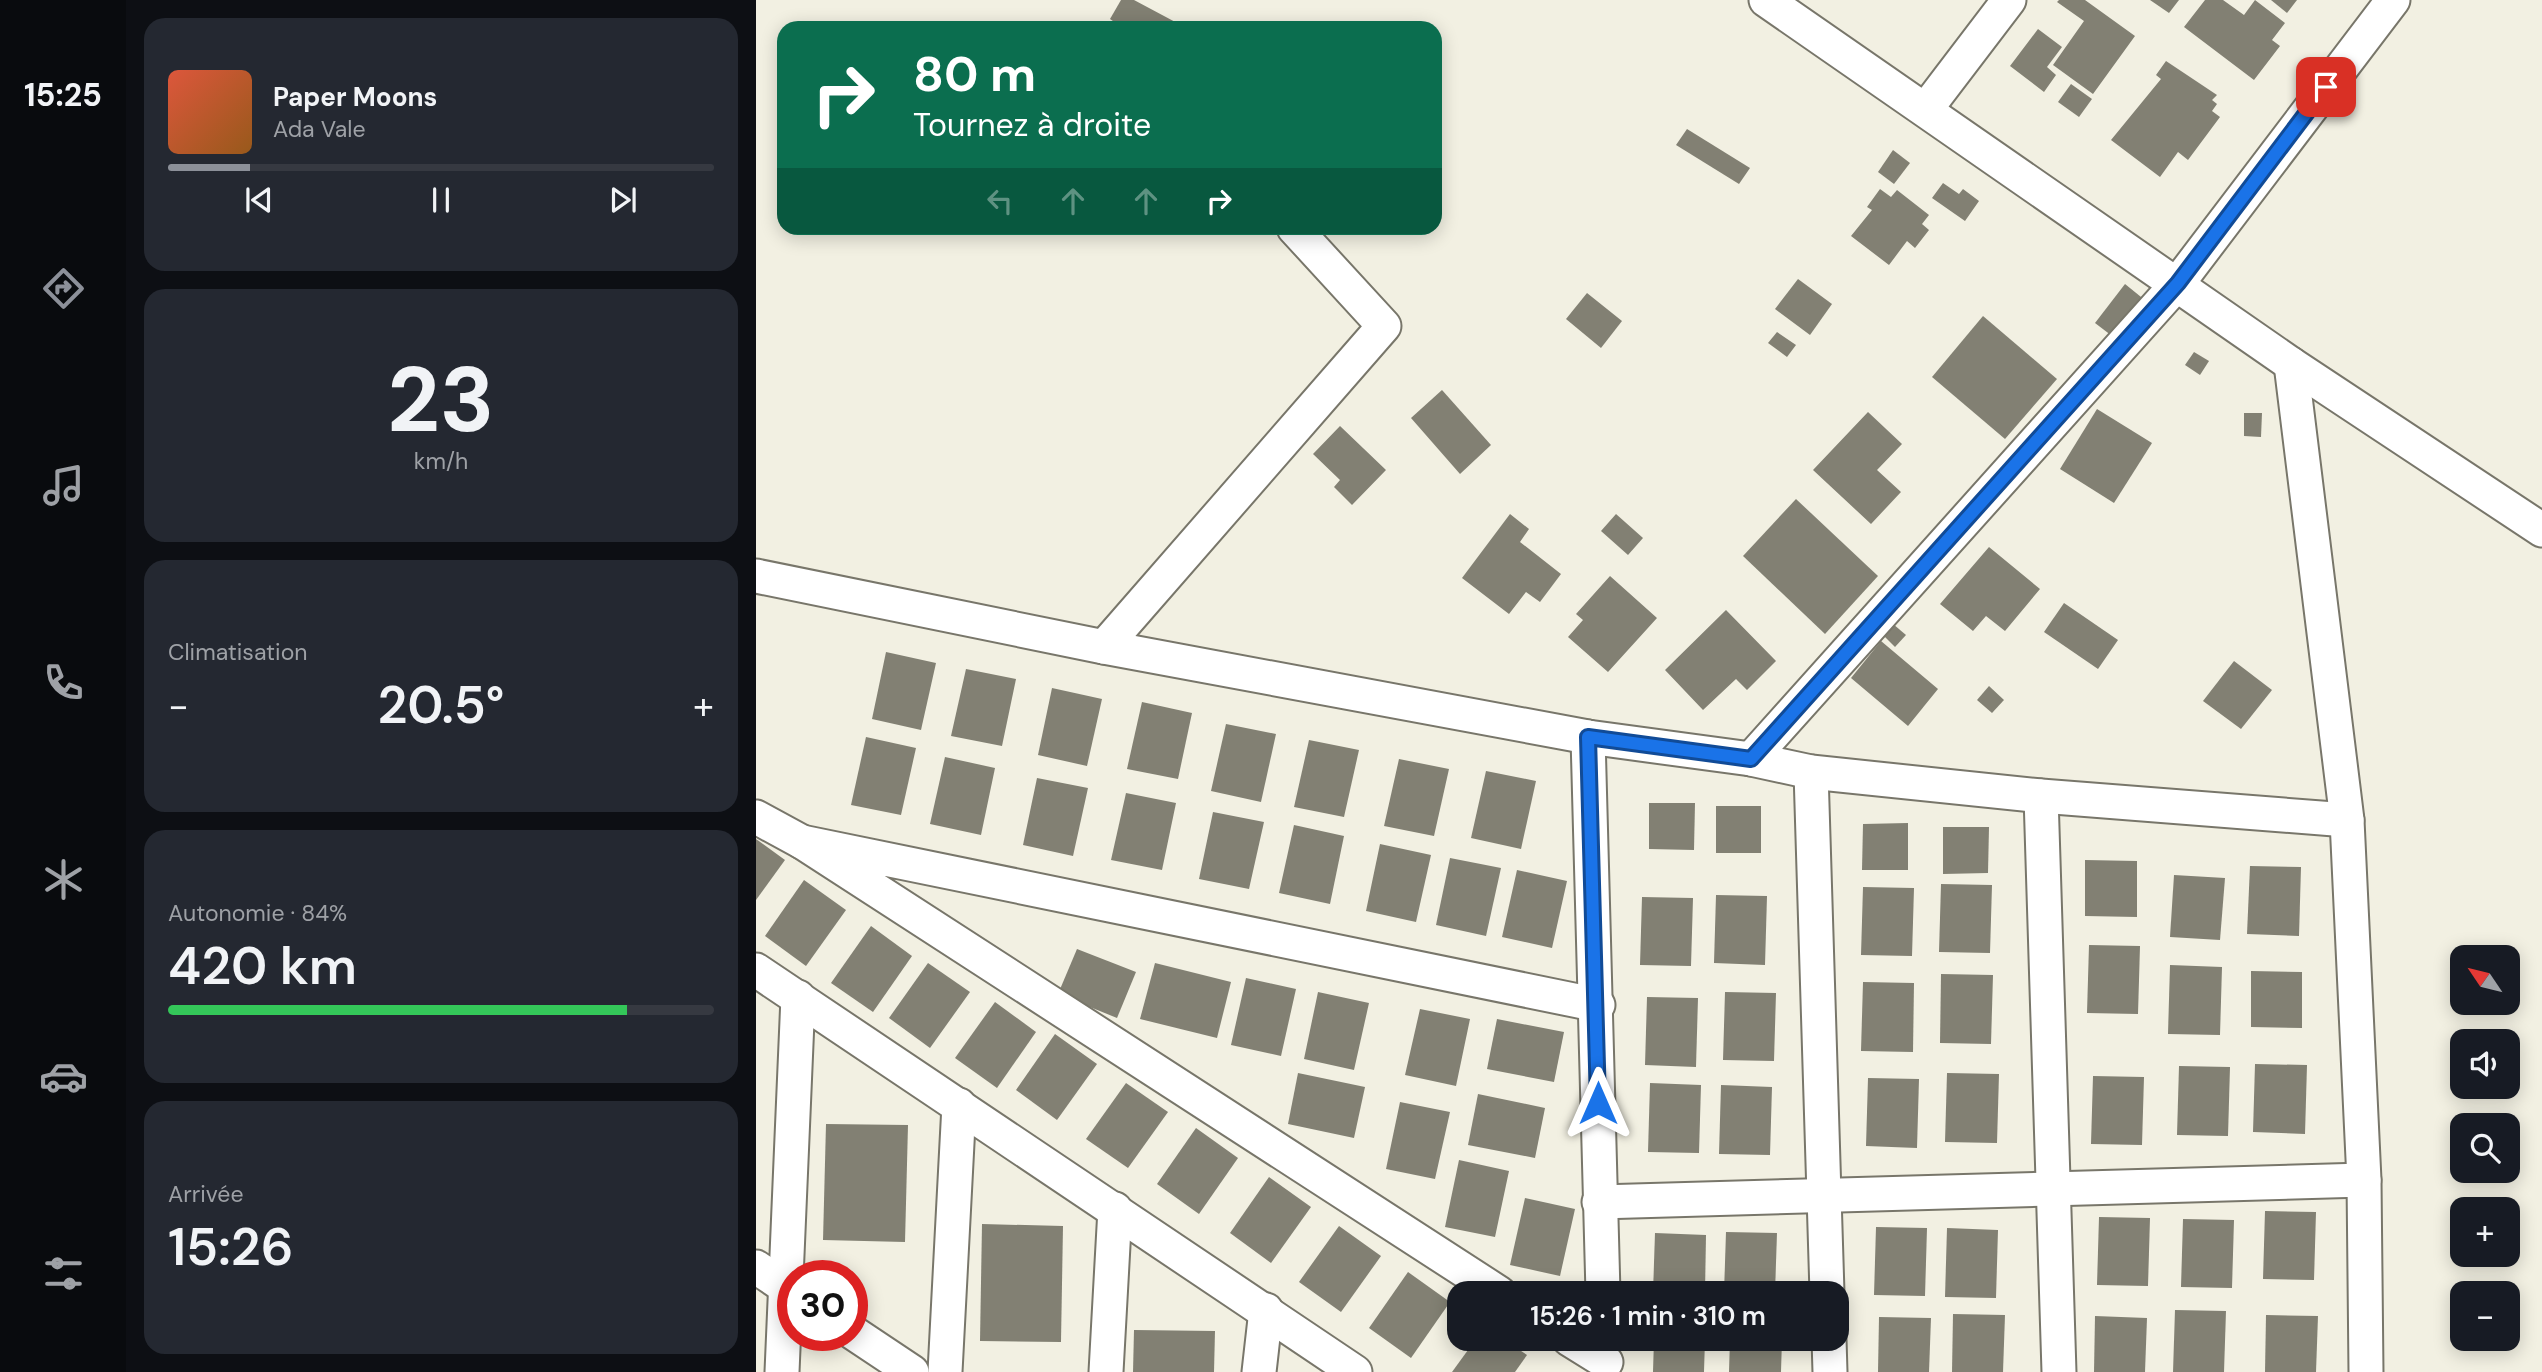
<!DOCTYPE html>
<html lang="fr">
<head>
<meta charset="utf-8">
<style>
	:root { --surface:#171b24; --page:#242831; --text:#f1f3f6; --muted:#9ea1a6; --line:#363941; --accent:#8c9099 }
	body { margin:0; font-family:"DM Sans",sans-serif; background:var(--page); color:var(--text); height:100vh; display:flex; flex-direction:column; font-size:26px; white-space:nowrap }
	* { box-sizing:border-box; margin:0 }
	p { font-size:23px; color:var(--muted) }
	.icon { flex:none; width:38px; height:38px; fill:none; stroke:currentColor; stroke-width:2; stroke-linecap:round; stroke-linejoin:round }
	.map { position:relative; flex:1; overflow:hidden }
	.sheet { display:flex; flex-direction:column; gap:18px; padding:18px; background:#0d0f14; width:630px }
	.sheet>* { flex:none }
	.top-card { position:absolute; left:21px; top:21px; width:665px; height:214px; border-radius:21px; box-shadow:0 4px 18px #0003; background:#0b6e4f; color:#fff; overflow:hidden }
	.needle { width:46px; rotate:305deg }
	.controls { position:absolute; left:1694px; top:945px; display:grid; gap:14px }
	.controls a { display:grid; place-items:center; width:70px; height:70px; border-radius:14px; background:var(--surface); box-shadow:0 4px 18px #0003; font-size:35px }
	.speed { position:absolute; left:21px; top:1260px; display:flex; gap:14px; font-size:35px; font-weight:700; text-align:center }
	.speed>* { display:grid; place-content:center; width:91px; height:91px; border-radius:50%; background:var(--surface); box-shadow:0 4px 18px #0003; line-height:1 }
	.speed .limit { border:10px solid #d22; background:#fff; color:#111 }
	.pin { position:absolute; display:grid; place-items:center; width:60px; height:60px; color:#fff; margin:-30px; border-radius:14px; box-shadow:0 4px 10px #0006 }
	.me { position:absolute; width:77px; margin:-38px; rotate:0deg; stroke-linejoin:round; filter:drop-shadow(0 0 5px #0008) }
	.turn { display:flex; align-items:center; gap:24px; height:147px; padding:0 21px; font-size:32px }
	.turn .icon { width:91px; height:91px; stroke-width:2.5 }
	.turn b { display:block; font-size:49px; line-height:60px }
	.lanes { display:flex; align-items:center; height:66px; padding:0 21px; background:#0003; justify-content:center; gap:35px; direction:ltr }
	.lanes .off { opacity:.35 }
	.big { font-size:52px; font-weight:600; line-height:1.1 }
	.sheet .widget { flex:1; display:flex; flex-direction:column; justify-content:center; gap:10px; min-width:0; padding:0 24px; border-radius:21px; background:var(--page) }
	.sheet .dial { align-items:center; gap:0 }
	.dial b { font-size:91px; line-height:1 }
	.song { display:flex; align-items:center; gap:21px }
	.cover { width:84px; height:84px; border-radius:10px; background:linear-gradient(135deg,hsl(10 70% 55%),hsl(30 70% 35%)) }
	.played { height:7px; border-radius:4px; background:linear-gradient(90deg,var(--accent) 15%,var(--line) 15%) }
	.keys { display:flex; justify-content:space-around; direction:ltr }
	.heat { display:flex; justify-content:space-between; align-items:center; font-size:38px; direction:ltr }
	.charge { height:10px; border-radius:5px; background:linear-gradient(90deg,#34c759 84%,var(--line) 0) }
	.trip { position:absolute; left:691px; top:1281px; width:402px; height:70px; border-radius:21px; background:var(--surface); box-shadow:0 4px 18px #0003; font-weight:600; line-height:70px; text-align:center }
	main { display:flex; flex:1; min-height:0 }
	.dock { display:flex; flex-direction:column; width:126px; justify-content:space-around; align-items:center; background:#090b0e; color:var(--muted) }
	.dock .icon { width:49px; height:49px }
	.dock .current { color:var(--accent) }
	.dock b { font-size:32px; color:var(--text) }
	.map>svg:first-child { display:block }
	.building { fill:#828073 }
	.lines { fill:none; stroke-linecap:round; stroke-linejoin:round }
	.minor-casing { stroke:#78766a; stroke-width:37 }
	.minor { stroke:#fff; stroke-width:33 }
	.route-casing { stroke:#114b97; stroke-width:18 }
	.route { stroke:#1a73e8; stroke-width:12 }
</style>
</head>
<body>
<main>
<nav class="dock">
<b>15:25</b>
<svg class="icon current" aria-label="directions" viewBox="0 0 24 24"><path d="M12 3l9 9-9 9-9-9zM9 14v-3h6M13 9l2 2-2 2"/></svg>
<svg class="icon" aria-label="music" viewBox="0 0 24 24"><path d="M9 18V5l10-2v13"/><circle cx="6" cy="18" r="3"/><circle cx="16" cy="16" r="3"/></svg>
<svg class="icon" aria-label="phone" viewBox="0 0 24 24"><path d="M5 4h4l2 5-3 2q2 4 5 5l2-3 5 2v4C11 20 4 13 5 4z"/></svg>
<svg class="icon" aria-label="climate" viewBox="0 0 24 24"><path d="M12 3v18M4 7l16 10M4 17L20 7"/></svg>
<svg class="icon" aria-label="car" viewBox="0 0 24 24"><path d="M5 17H2v-5l4-1 3-4h7l3 4 3 1v5h-3M9 17h6M6 11h13"/><circle cx="7" cy="17" r="2"/><circle cx="17" cy="17" r="2"/></svg>
<svg class="icon" aria-label="filters" viewBox="0 0 24 24"><path d="M4 7h16M4 17h16"/><circle cx="9" cy="7" r="2"/><circle cx="15" cy="17" r="2"/></svg>
</nav>
<section class="sheet">
<div class="widget">
<div class="song"><i class="cover"></i><div><b>Paper Moons</b><p>Ada Vale</p></div></div>
<div class="played"></div>
<div class="keys"><svg class="icon" aria-label="previous" viewBox="0 0 24 24"><path d="M18 5L8 12l10 7zM5 5v14"/></svg><svg class="icon" aria-label="pause" viewBox="0 0 24 24"><path d="M8 5v14M16 5v14"/></svg><svg class="icon" aria-label="next" viewBox="0 0 24 24"><path d="M6 5l10 7-10 7zM19 5v14"/></svg></div>
</div>
<div class="widget dial"><b>23</b><p>km/h</p></div>
<div class="widget"><p>Climatisation</p>
<div class="heat"><a>−</a><b class="big">20.5°</b><a>+</a></div>
</div>
<div class="widget"><p>Autonomie · 84%</p><b class="big">420 km</b><div class="charge"></div></div>
<div class="widget"><p>Arrivée</p><b class="big">15:26</b></div>
</section>
<div class="map">
<svg width="1786" height="1372" viewBox="0 0 1786 1372">
	<rect width="100%" height="100%" fill="#f2f0e2"/>
	<g class="building">
		<polygon points="365,0 378,0 423,24 421,28 367,28 354,19"/>
		<polygon points="1303,0 1329,0 1379,36 1337,94 1297,65 1328,21 1301,2"/>
		<polygon points="1394,0 1423,0 1413,13"/>
		<polygon points="1449,0 1467,0 1488,15 1499,0 1529,23 1516,40 1524,46 1498,80 1428,27"/>
		<polygon points="1515,0 1541,0 1531,13"/>
		<polygon points="1282,29 1306,47 1291,67 1300,75 1288,92 1254,66"/>
		<polygon points="1410,61 1461,95 1456,100 1461,104 1456,111 1464,117 1432,160 1422,152 1404,177 1355,140 1405,79 1400,75"/>
		<polygon points="1315,84 1336,99 1323,117 1302,102"/>
		<polygon points="931,129 994,168 983,184 920,145"/>
		<polygon points="1137,150 1154,163 1138,184 1122,172"/>
		<polygon points="1187,183 1203,194 1207,189 1223,201 1209,221 1176,198"/>
		<polygon points="1124,189 1135,197 1141,190 1173,215 1166,224 1173,230 1159,248 1151,241 1133,265 1095,236 1116,210 1111,207"/>
		<polygon points="1042,279 1076,304 1054,335 1019,309"/>
		<polygon points="1369,284 1390,301 1360,339 1339,323"/>
		<polygon points="831,293 866,321 845,348 810,319"/>
		<polygon points="1227,316 1301,379 1249,439 1176,377"/>
		<polygon points="1021,332 1040,345 1031,357 1012,343"/>
		<polygon points="1438,352 1453,361 1444,375 1429,365"/>
		<polygon points="686,390 735,445 704,474 655,418"/>
		<polygon points="1341,409 1396,443 1358,503 1304,469"/>
		<polygon points="1112,412 1146,444 1121,470 1145,492 1115,524 1057,470"/>
		<polygon points="1488,413 1506,413 1505,437 1488,436"/>
		<polygon points="584,426 630,470 596,505 578,487 584,480 557,454"/>
		<polygon points="1040,499 1122,576 1069,634 987,556"/>
		<polygon points="754,514 773,529 764,542 805,574 784,602 770,592 753,614 706,578"/>
		<polygon points="860,514 887,538 872,555 845,531"/>
		<polygon points="1233,547 1284,589 1249,631 1230,616 1217,631 1184,604"/>
		<polygon points="854,576 901,618 852,672 812,637 827,620 820,614"/>
		<polygon points="1308,603 1362,640 1342,669 1288,632"/>
		<polygon points="970,610 1020,661 991,690 980,679 947,710 909,670"/>
		<polygon points="1137,624 1150,635 1139,647 1127,635"/>
		<polygon points="1125,641 1182,689 1152,726 1095,678"/>
		<polygon points="130,652 180,663 165,730 116,719"/>
		<polygon points="1478,661 1516,690 1485,729 1447,701"/>
		<polygon points="210,669 260,679 246,746 195,736"/>
		<polygon points="1233,686 1248,700 1236,713 1221,700"/>
		<polygon points="296,688 346,699 331,766 282,755"/>
		<polygon points="386,702 436,713 422,779 371,769"/>
		<polygon points="470,724 520,734 505,802 455,791"/>
		<polygon points="110,737 160,748 145,815 95,805"/>
		<polygon points="553,740 603,750 588,817 538,807"/>
		<polygon points="189,757 239,768 225,835 174,824"/>
		<polygon points="643,759 693,769 678,836 628,826"/>
		<polygon points="730,771 780,781 765,849 715,838"/>
		<polygon points="281,778 332,788 317,856 267,845"/>
		<polygon points="370,793 420,803 406,870 355,860"/>
		<polygon points="893,803 939,803 938,850 893,849"/>
		<rect x="960" y="806" width="45" height="47"/>
		<polygon points="457,812 508,822 493,889 443,879"/>
		<polygon points="1152,823 1152,870 1106,870 1107,824"/>
		<polygon points="538,825 588,836 574,904 523,893"/>
		<polygon points="1187,827 1233,827 1232,873 1187,874"/>
		<polygon points="0,839 29,860 0,900"/>
		<polygon points="624,844 675,855 660,922 610,911"/>
		<polygon points="694,858 745,868 730,936 680,925"/>
		<polygon points="1329,860 1381,861 1381,917 1329,916"/>
		<polygon points="1494,866 1545,867 1543,936 1491,934"/>
		<polygon points="761,870 811,881 796,948 746,937"/>
		<polygon points="1418,875 1469,878 1464,940 1414,937"/>
		<polygon points="48,880 90,910 50,966 9,936"/>
		<polygon points="1185,884 1236,885 1234,953 1183,952"/>
		<polygon points="1107,887 1158,888 1156,956 1105,955"/>
		<polygon points="960,895 1011,896 1009,965 958,963"/>
		<polygon points="886,897 937,898 935,966 884,965"/>
		<polygon points="115,926 156,956 117,1012 75,983"/>
		<polygon points="1333,945 1384,946 1382,1014 1331,1013"/>
		<polygon points="321,949 380,972 361,1018 302,994"/>
		<polygon points="172,963 214,992 174,1048 133,1018"/>
		<polygon points="399,963 475,982 461,1038 384,1019"/>
		<polygon points="1414,965 1466,967 1464,1035 1412,1034"/>
		<polygon points="1495,971 1546,972 1546,1028 1495,1027"/>
		<polygon points="1185,974 1237,975 1235,1044 1184,1043"/>
		<polygon points="490,978 540,989 525,1056 475,1045"/>
		<polygon points="1107,982 1158,983 1157,1052 1105,1051"/>
		<polygon points="562,992 613,1003 598,1070 548,1059"/>
		<polygon points="969,992 1020,993 1018,1061 967,1060"/>
		<polygon points="891,997 942,998 940,1067 889,1065"/>
		<polygon points="239,1002 280,1032 241,1088 199,1058"/>
		<polygon points="664,1009 714,1019 700,1086 649,1075"/>
		<polygon points="741,1019 808,1032 798,1082 731,1069"/>
		<polygon points="299,1034 341,1064 301,1120 260,1090"/>
		<polygon points="1499,1064 1551,1065 1549,1134 1497,1132"/>
		<polygon points="1423,1066 1474,1067 1472,1136 1421,1135"/>
		<polygon points="542,1073 609,1087 598,1138 532,1124"/>
		<polygon points="1191,1073 1243,1074 1241,1143 1189,1142"/>
		<polygon points="1337,1076 1388,1077 1386,1145 1335,1144"/>
		<polygon points="1112,1078 1163,1079 1161,1148 1110,1146"/>
		<polygon points="370,1083 412,1112 372,1168 330,1139"/>
		<polygon points="894,1083 945,1085 943,1153 892,1152"/>
		<polygon points="965,1085 1016,1087 1014,1155 963,1154"/>
		<polygon points="722,1094 789,1108 779,1158 712,1145"/>
		<polygon points="644,1102 694,1112 679,1179 630,1169"/>
		<polygon points="70,1124 152,1125 149,1242 67,1240"/>
		<polygon points="440,1128 482,1158 443,1214 401,1184"/>
		<polygon points="703,1160 753,1171 739,1237 689,1227"/>
		<polygon points="513,1177 555,1207 515,1263 474,1233"/>
		<polygon points="769,1198 819,1209 804,1276 754,1265"/>
		<polygon points="1509,1211 1560,1212 1558,1280 1507,1279"/>
		<polygon points="1343,1217 1394,1218 1392,1286 1341,1285"/>
		<polygon points="1427,1219 1478,1220 1476,1288 1425,1287"/>
		<polygon points="226,1224 307,1226 305,1342 224,1341"/>
		<polygon points="583,1226 625,1256 585,1312 543,1282"/>
		<polygon points="1120,1227 1171,1228 1169,1296 1118,1295"/>
		<polygon points="1191,1228 1242,1230 1240,1298 1189,1297"/>
		<polygon points="970,1232 1021,1233 1019,1293 968,1293"/>
		<polygon points="899,1233 950,1235 949,1293 897,1293"/>
		<polygon points="652,1272 694,1302 655,1358 613,1328"/>
		<polygon points="1419,1310 1470,1311 1468,1372 1417,1372"/>
		<polygon points="1197,1314 1249,1315 1247,1372 1196,1372"/>
		<polygon points="1510,1315 1562,1316 1560,1372 1509,1372"/>
		<polygon points="1339,1316 1391,1318 1389,1372 1338,1372"/>
		<polygon points="1123,1317 1175,1318 1173,1372 1122,1372"/>
		<polygon points="378,1330 459,1331 458,1372 377,1372"/>
		<polygon points="720,1339 747,1339 771,1355 759,1372 696,1372"/>
		<polygon points="898,1339 949,1339 948,1372 897,1372"/>
		<polygon points="974,1339 1026,1339 1025,1372 973,1372"/>
	</g>
	<g class="lines">
		<defs>
			<g id="minor">
				<polyline points="1010,0 1535,364 1786,530"/>
				<polyline points="1170,109 1253,0"/>
				<polyline points="1535,364 1591,820 1608,1180 1610,1372"/>
				<polyline points="0,576 348,647 832,737 995,759 1055,772 1285,796 1591,820"/>
				<polyline points="348,647 628,326 538,228"/>
				<polyline points="832,737 847,1293"/>
				<polyline points="995,759 1422,283 1637,0"/>
				<polyline points="1055,772 1071,1293"/>
				<polyline points="1285,796 1303,1372"/>
				<polyline points="0,817 46,842"/>
				<polyline points="0,970 599,1372"/>
				<polyline points="843,1202 1608,1180"/>
				<polyline points="0,1267 37,1292"/>
				<polyline points="743,1293 46,842 842,1005"/>
				<polyline points="96,1332 156,1372"/>
				<polyline points="813,1339 850,1362"/>
				<polyline points="1073,1339 1074,1372"/>
				<polyline points="26,1372 42,997"/>
				<polyline points="189,1372 203,1105"/>
				<polyline points="350,1372 359,1209"/>
				<polyline points="503,1372 510,1310"/>
			</g>
		</defs>
		<use href="#minor" class="minor-casing"/>
		<use href="#minor" class="minor"/>
	</g>
	<g class="lines">
		<defs>
			<polyline id="route" points="842,1103 832,737 995,759 1422,283 1570,87"/>
		</defs>
		<use href="#route" class="route-casing"/>
		<use href="#route" class="route"/>
	</g>
</svg>
<div class="controls">
<a><svg class="needle" viewBox="-14 -14 28 28"><path d="M0-13l5 13h-10z" fill="#e53935"/><path d="M0 13l5-13h-10z" fill="#9ea1a6"/></svg></a>
<a><svg class="icon" aria-label="sound" viewBox="0 0 24 24"><path d="M4 9h4l5-4v14l-5-4H4zM17 9q2 3 0 6"/></svg></a>
<a><svg class="icon" aria-label="search" viewBox="0 0 24 24"><circle cx="10" cy="10" r="6"/><path d="M15 15l6 6"/></svg></a>
<a>+</a>
<a>−</a>
</div>
<div class="speed"><div class="limit">30</div></div>
<div class="pin" style="left:1570px;top:87px;background:#d93025"><svg class="icon" aria-label="arrive" viewBox="0 0 24 24"><path d="M6 21V4h12l-3 4 3 4H6"/></svg></div>
<svg class="me" style="left:842px;top:1103px" viewBox="-20 -20 40 40"><path d="M0-17L14 15 0 8-14 15z" fill="#1a73e8" stroke="#fff" stroke-width="4"/></svg>
<div class="trip">15:26 · 1 min · 310 m</div>
<div class="top-card">
<div class="turn"><svg class="icon" aria-label="right" viewBox="0 0 24 24"><path d="M7 20v-9h11M14 6l5 5-5 5"/></svg><div><b>80 m</b>Tournez à droite</div></div>
<div class="lanes"><svg class="icon off" aria-label="left" viewBox="0 0 24 24"><path d="M17 20v-9H6M10 6l-5 5 5 5"/></svg><svg class="icon off" aria-label="ahead" viewBox="0 0 24 24"><path d="M12 20V5M6 11l6-6 6 6"/></svg><svg class="icon off" aria-label="ahead" viewBox="0 0 24 24"><path d="M12 20V5M6 11l6-6 6 6"/></svg><svg class="icon" aria-label="right" viewBox="0 0 24 24"><path d="M7 20v-9h11M14 6l5 5-5 5"/></svg></div>
</div>
</div>
</main>
</body>
</html>
